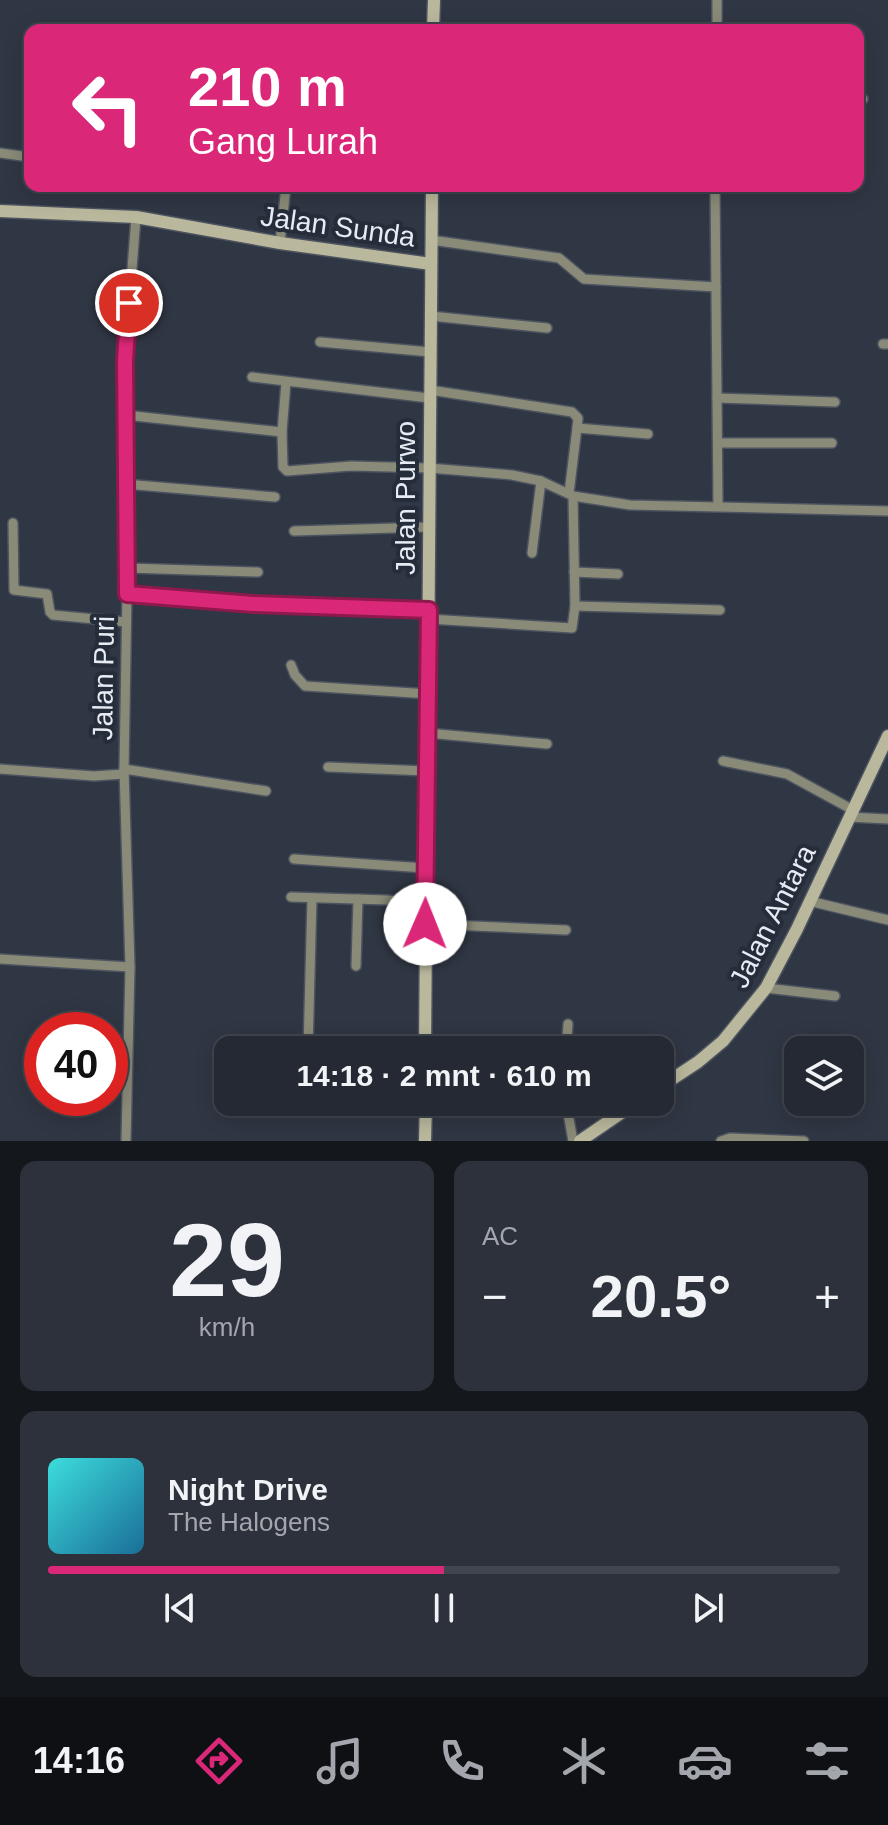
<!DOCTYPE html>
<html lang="id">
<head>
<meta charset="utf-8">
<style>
	:root { --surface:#242933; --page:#2c313b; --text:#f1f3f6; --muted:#a3a6ac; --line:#41454e; --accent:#db2777 }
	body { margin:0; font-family:Helvetica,sans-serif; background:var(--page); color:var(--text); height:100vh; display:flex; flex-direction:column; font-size:30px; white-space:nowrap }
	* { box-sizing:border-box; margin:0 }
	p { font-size:26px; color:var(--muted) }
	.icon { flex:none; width:44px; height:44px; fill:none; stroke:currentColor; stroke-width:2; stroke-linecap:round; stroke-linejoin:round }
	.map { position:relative; height:1141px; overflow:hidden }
	.panel { display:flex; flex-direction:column; gap:20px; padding:20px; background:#14171c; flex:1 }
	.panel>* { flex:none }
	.top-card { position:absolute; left:24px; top:24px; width:840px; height:168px; border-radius:16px; box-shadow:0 4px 20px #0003,0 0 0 2px var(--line); background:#db2777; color:#fff; overflow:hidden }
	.controls { position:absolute; left:784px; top:1036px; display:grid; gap:16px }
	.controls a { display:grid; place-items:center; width:80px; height:80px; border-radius:16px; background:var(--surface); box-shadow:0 4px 20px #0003,0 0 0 2px var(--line); font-size:40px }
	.speed { position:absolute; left:24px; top:1012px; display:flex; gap:16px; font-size:40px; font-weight:700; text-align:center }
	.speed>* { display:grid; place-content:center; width:104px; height:104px; border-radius:50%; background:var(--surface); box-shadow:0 4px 20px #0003,0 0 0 2px var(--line); line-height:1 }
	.speed .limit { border:12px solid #d22; background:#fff; color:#111 }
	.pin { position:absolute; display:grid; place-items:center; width:68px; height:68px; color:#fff; margin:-34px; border:4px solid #fff; border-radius:50%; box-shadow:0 2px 8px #0007 }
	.me { position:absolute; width:88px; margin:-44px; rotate:1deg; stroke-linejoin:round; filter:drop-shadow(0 0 6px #0008) }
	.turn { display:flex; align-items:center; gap:28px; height:168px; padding:0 32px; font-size:36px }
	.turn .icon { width:104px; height:104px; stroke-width:2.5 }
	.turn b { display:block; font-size:56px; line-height:68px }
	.big { font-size:60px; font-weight:800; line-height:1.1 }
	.panel .tile { flex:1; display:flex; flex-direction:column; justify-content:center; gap:12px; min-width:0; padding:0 28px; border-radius:16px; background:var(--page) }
	.panel .dial { align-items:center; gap:0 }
	.dial b { font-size:104px; line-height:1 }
	.song { display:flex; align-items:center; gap:24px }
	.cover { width:96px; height:96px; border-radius:12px; background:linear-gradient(135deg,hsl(180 70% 55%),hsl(200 70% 35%)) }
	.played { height:8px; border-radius:4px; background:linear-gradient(90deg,var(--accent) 50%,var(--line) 50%) }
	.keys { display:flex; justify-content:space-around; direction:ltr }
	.heat { display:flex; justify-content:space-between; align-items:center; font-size:44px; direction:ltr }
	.panel .tiles { flex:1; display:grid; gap:20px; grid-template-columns:1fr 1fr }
	.tile:last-child { grid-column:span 2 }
	.trip { position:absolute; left:214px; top:1036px; width:460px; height:80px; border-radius:16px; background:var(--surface); box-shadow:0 4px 20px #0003,0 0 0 2px var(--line); font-weight:800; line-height:80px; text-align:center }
	.tab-bar { display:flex; height:128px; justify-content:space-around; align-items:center; background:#0e1014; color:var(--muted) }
	.tab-bar .icon { width:56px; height:56px }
	.tab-bar .on { color:var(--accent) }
	.tab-bar b { font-size:36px; color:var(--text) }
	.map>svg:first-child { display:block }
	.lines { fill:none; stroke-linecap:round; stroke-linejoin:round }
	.street-casing { stroke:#4d5460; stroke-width:12 }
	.secondary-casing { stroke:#4d5460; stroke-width:15 }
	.street { stroke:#8a8a78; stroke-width:9 }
	.secondary { stroke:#bab89c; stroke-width:12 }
	.route-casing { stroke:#8e194d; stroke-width:20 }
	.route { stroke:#db2777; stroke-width:14 }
	.labels { text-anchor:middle; stroke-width:8; stroke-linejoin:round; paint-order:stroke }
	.street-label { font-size:28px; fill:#e7ebf4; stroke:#262d3a }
</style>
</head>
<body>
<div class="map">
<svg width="888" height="1141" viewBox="0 0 888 1141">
	<rect width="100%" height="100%" fill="#303744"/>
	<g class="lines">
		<defs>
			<g id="street">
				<polyline points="717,30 717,0"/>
				<polyline points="858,100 863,99"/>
				<polyline points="0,153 22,156"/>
				<polyline points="715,186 718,505"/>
				<polyline points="431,240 559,258 584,279 716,287"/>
				<polyline points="280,243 286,186"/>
				<polyline points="431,316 547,328"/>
				<polyline points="320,342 430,352"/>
				<polyline points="883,344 888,344"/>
				<polyline points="252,377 429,398"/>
				<polyline points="430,390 572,412 578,418 577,428 569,493"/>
				<polyline points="717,398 835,402"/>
				<polyline points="125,415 282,432 286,382"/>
				<polyline points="577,428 648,434"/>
				<polyline points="282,432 283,467 287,471 351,466 429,468 512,475 541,481 573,496 630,505 888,511"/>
				<polyline points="718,443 832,443"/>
				<polyline points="125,484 275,497"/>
				<polyline points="13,523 14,590 47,594 50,612 53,615 126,622"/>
				<polyline points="294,531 429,527"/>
				<polyline points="532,553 541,481"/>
				<polyline points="127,568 258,572"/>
				<polyline points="574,572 618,574"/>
				<polyline points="127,594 253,604 429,610"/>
				<polyline points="575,606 720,610"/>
				<polyline points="429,619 572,628 575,606 573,496"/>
				<polyline points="291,665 295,675 305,686 429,694"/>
				<polyline points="427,733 547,744"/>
				<polyline points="723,761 787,774 853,810"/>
				<polyline points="328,767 427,771"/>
				<polyline points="0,769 94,776 124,774"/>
				<polyline points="124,769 266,791"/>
				<polyline points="849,817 888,819"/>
				<polyline points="294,859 425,868"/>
				<polyline points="291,897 387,900 426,904"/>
				<polyline points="809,901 888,920"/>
				<polyline points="425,924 566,930"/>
				<polyline points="0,959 130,967"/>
				<polyline points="356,966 358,899"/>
				<polyline points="766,988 835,996"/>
				<polyline points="308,1050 312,898"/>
				<polyline points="566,1050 568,1024"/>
				<polyline points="404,1102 426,1104"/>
				<polyline points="566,1102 573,1141"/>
				<polyline points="126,1141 130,967 124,769 127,594 125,360 136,217"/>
				<polyline points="721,1141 730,1138 804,1141"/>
			</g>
			<g id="secondary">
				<polyline points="433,30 434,0"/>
				<polyline points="0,211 136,217 280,243 431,264"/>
				<polyline points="425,1050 432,186"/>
				<polyline points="660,1087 698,1062 723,1041 766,988 797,929 888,736"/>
				<polyline points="425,1141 426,1102"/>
				<polyline points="580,1141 637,1102"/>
			</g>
		</defs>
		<use href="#street" class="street-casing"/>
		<use href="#secondary" class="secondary-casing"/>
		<use href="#street" class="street"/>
		<use href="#secondary" class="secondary"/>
	</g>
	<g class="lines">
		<defs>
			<polyline id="route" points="129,303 125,360 127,594 253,604 429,610 425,924"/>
		</defs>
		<use href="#route" class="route-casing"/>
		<use href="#route" class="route"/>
	</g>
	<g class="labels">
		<g class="street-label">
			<text transform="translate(338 226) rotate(8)" y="10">Jalan Sunda</text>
			<text transform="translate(405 498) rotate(-90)" y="10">Jalan Purwo</text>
			<text transform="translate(103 678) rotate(-89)" y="10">Jalan Puri</text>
			<text transform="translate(772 916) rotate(-63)" y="10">Jalan Antara</text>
		</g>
	</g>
</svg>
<div class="controls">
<a><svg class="icon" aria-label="layers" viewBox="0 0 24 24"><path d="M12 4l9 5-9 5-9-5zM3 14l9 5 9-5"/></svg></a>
</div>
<div class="speed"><div class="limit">40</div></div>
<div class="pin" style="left:129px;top:303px;background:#d93025"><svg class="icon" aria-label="arrive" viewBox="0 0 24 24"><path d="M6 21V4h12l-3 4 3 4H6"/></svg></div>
<svg class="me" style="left:425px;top:924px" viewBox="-20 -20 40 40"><circle r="19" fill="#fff"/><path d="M0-13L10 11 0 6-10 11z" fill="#db2777"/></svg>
<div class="trip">14:18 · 2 mnt · 610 m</div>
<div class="top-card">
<div class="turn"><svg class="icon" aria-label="left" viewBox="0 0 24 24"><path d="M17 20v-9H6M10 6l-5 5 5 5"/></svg><div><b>210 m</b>Gang Lurah</div></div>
</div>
</div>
<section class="panel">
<div class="tiles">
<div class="tile dial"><b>29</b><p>km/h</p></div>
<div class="tile"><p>AC</p>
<div class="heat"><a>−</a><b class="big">20.5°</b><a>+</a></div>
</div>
<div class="tile">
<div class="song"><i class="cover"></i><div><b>Night Drive</b><p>The Halogens</p></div></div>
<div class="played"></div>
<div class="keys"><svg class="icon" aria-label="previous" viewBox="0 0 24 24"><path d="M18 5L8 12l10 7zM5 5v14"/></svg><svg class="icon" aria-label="pause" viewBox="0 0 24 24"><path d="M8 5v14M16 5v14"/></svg><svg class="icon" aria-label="next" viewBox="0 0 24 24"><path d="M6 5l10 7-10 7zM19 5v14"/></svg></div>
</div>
</div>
</section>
<nav class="tab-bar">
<b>14:16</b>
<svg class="icon on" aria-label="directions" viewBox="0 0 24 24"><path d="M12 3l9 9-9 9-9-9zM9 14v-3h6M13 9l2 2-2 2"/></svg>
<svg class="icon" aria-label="music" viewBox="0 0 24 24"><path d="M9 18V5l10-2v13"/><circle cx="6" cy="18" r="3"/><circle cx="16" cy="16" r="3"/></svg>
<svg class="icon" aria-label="phone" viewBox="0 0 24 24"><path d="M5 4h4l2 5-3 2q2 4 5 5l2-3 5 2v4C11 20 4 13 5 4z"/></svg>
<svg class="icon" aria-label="climate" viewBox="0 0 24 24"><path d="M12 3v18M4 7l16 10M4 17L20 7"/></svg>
<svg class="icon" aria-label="car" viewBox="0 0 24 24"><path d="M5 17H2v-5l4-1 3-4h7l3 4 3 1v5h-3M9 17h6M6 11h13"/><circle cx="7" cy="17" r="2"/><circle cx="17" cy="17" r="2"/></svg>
<svg class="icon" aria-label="filters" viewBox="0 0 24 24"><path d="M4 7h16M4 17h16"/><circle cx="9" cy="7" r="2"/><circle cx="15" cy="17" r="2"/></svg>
</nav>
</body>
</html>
